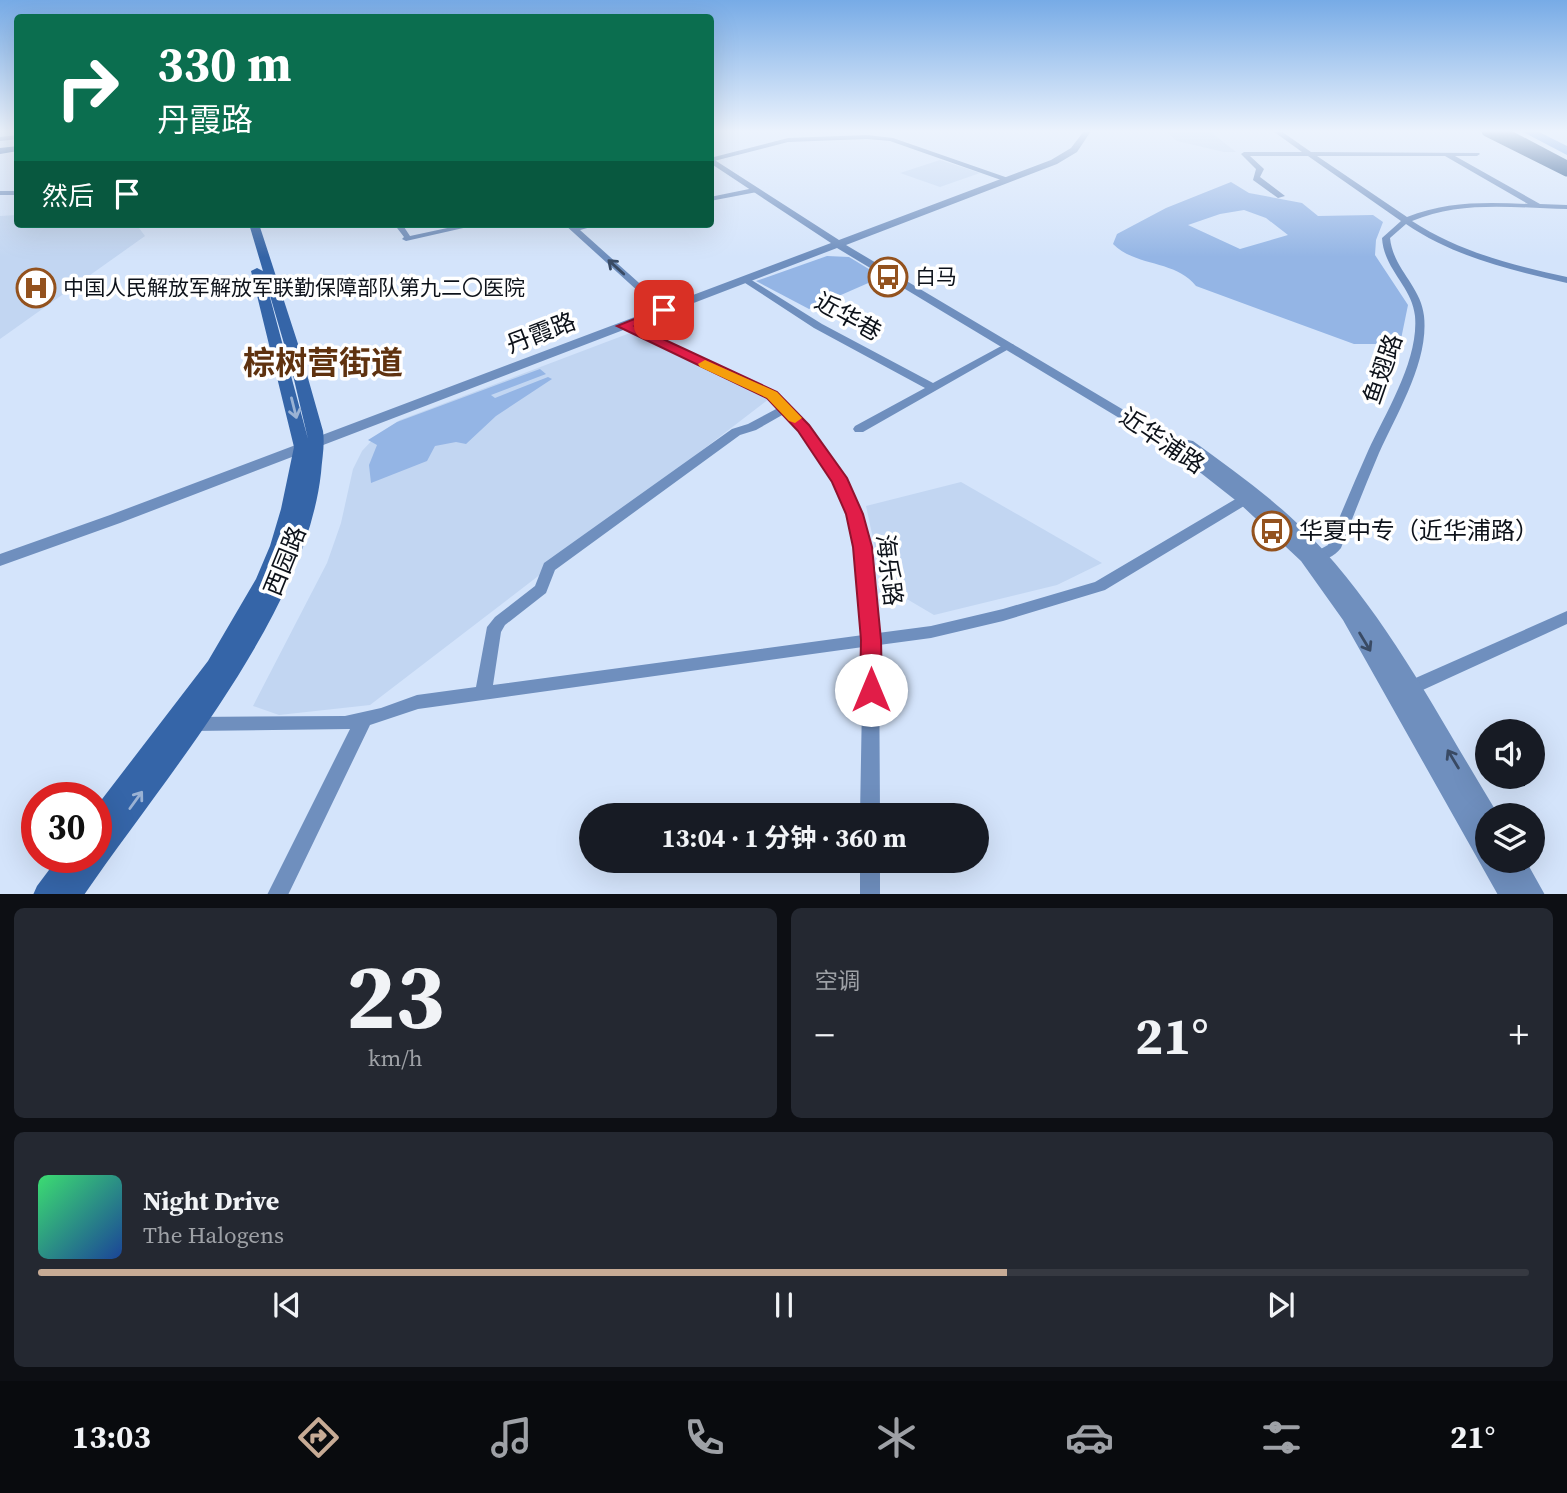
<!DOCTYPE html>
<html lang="zh">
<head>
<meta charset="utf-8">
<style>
	:root { --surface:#171b24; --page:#242831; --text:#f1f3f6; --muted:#9ea1a6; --line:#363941; --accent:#c7ab95 }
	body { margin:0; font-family:"Source Serif 4","Noto Sans SC",serif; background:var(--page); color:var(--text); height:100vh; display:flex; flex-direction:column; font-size:26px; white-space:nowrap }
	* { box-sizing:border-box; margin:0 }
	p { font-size:23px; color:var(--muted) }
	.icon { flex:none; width:38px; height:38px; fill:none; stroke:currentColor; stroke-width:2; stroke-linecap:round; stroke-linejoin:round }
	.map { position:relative; height:894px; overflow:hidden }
	.sheet { display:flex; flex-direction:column; gap:14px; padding:14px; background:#0d0f14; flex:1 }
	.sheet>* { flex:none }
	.top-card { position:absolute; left:14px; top:14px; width:700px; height:214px; border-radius:7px; box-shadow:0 7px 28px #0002; background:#0b6e4f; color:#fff; overflow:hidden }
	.controls { position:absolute; left:1475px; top:719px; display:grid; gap:14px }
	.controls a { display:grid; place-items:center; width:70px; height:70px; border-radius:50%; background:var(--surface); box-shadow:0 7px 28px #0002; font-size:35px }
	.speed { position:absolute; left:21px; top:782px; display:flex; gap:14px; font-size:35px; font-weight:700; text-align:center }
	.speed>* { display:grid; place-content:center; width:91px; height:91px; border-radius:50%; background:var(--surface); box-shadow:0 7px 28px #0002; line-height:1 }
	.speed .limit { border:10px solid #d22; background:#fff; color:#111 }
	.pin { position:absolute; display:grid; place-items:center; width:60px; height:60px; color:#fff; margin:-30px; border-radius:14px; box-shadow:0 4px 10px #0006 }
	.me { position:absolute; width:77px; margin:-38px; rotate:0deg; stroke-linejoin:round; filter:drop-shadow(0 0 5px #0008) }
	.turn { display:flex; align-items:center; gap:24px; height:147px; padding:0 28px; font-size:32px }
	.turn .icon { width:91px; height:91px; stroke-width:2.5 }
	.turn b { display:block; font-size:49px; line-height:60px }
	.then { display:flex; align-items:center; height:66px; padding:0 28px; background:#0003; gap:14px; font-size:26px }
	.big { font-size:52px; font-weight:700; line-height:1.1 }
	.sheet .card { flex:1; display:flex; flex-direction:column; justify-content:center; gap:10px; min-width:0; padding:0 24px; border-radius:10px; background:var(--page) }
	.sheet .dial { align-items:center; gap:0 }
	.dial b { font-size:91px; line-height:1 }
	.song { display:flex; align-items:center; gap:21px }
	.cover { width:84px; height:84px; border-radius:10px; background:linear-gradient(135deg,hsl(140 70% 55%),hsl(220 70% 35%)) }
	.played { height:7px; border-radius:4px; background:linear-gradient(90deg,var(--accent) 65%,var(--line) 65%) }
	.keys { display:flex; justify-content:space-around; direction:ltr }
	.heat { display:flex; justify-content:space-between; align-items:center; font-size:38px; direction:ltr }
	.sheet .tiles { flex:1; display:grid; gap:14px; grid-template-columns:1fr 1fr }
	.card:last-child { grid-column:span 2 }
	.trip { position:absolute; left:579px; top:803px; width:410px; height:70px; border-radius:35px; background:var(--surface); box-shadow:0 7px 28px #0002; font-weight:700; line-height:70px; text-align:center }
	.menu { display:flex; height:112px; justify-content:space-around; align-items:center; background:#090b0e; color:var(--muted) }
	.menu .icon { width:49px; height:49px }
	.menu .on { color:var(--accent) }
	.menu b { font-size:32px; color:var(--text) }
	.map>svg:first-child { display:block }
	.built { fill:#c2d6f2 }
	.green { fill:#94b5e5; fill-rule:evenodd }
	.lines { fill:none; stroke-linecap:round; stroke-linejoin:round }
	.river { fill:#6d9de3; fill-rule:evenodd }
	.minor { fill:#6f8fbe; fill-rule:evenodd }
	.tertiary { fill:#6f8fbe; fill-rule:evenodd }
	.secondary { fill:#3565a8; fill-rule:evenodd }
	.trunk { fill:#0e3b76; fill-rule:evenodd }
	.trunk-bridge { stroke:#0e3b76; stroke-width:11 }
	.oneway { stroke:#394a64 }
	.oneway2 { stroke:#9ab2d4 }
	.route { fill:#e11d48; stroke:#92132f; stroke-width:2 }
	.slow { fill:#f59e0b }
	.labels { text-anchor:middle; stroke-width:7; stroke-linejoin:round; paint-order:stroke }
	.far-poi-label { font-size:21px; fill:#0d121a; stroke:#fff; text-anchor:start }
	.street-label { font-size:24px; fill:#0d121a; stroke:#fff }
	.poi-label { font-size:24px; fill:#0d121a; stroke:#fff; text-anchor:start }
	.district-label { font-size:32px; font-weight:bold; fill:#5f320f; stroke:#fff }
</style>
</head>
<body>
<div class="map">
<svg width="1567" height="895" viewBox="0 0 1567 895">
	<rect width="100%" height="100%" fill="#d4e4fb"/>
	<g class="built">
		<polygon points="1166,131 1209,131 1236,152 1224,152 1177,141"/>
		<polygon points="940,160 980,173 940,187 900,173"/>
		<polygon points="17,215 18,224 136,224 145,236 0,339 0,216"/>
		<polygon points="630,333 769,399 370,705 279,715 253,706 327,563 341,523 353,469 362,451 376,436 400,420"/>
		<polygon points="961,482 1102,563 1057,585 934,615 883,585 866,506"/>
	</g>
	<g class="green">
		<path d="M 1231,182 L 1249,193 L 1302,203 L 1318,216 L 1373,215 L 1383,222 L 1376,240 L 1375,255 L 1408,305 L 1400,344 L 1354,344 L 1196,286 C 1176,260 1136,267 1113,244 L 1117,234 L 1166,208 ZM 1244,210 L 1266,218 L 1288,235 L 1240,249 L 1188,225 L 1220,214 Z"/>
		<polygon points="827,256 849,257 882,277 809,309 756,281"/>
		<polygon points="540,369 546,374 491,395 495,398 548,377 552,379 496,416 466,444 456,442 435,446 427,461 371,483 369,465 377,445 368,440 397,422"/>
	</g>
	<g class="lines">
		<polygon class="river" points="1521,131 1537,131 1567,146 1567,155"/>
		<g class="minor">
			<path d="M 1273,131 L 1281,131 L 1311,152 L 1479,153 L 1480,154 L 1477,156 L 1455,156 L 1540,204 L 1567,205 L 1567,209 C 1516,208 1461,200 1412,221 C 1459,252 1513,265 1567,277 L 1567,283 C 1511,270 1454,257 1406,224 L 1390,238 C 1393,269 1421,286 1424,316 C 1429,361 1397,413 1379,453 C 1366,484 1353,516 1341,548 C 1333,558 1319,564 1306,561 L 1304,557 L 1306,553 L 1317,551 L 1328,545 C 1341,514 1354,482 1368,451 C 1386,412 1419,360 1415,316 C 1412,286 1384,270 1382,238 L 1401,221 L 1308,156 L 1250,156 L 1264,169 L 1260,177 L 1285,196 L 1278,198 L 1253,180 L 1256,169 L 1241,154 L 1244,152 L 1302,152 ZM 1317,156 L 1445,156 L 1528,204 C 1487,202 1446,201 1407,217 Z"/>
			<polygon points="18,135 18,139 0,141 0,137"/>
			<polygon points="867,135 893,138 1011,179 1004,181 890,141 867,139 788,142 710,162 710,158 788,138"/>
			<polygon points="754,188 758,190 757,192 710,201 710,197"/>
			<rect x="0" y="191" width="18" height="4"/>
			<polygon points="394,224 402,224 410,236 466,224 481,224 406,241 402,239 404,237"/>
			<polygon points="564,224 573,224 575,226 602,224 580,230 667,308 667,312 661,312"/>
			<polygon points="745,276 822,324 933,383 1005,344 1013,344 1014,346 863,432 855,432 853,429 855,426 925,388 814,328 742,281 740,279"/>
			<path d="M 624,323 L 776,393 L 807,425 L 847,481 L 861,514 L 869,547 L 878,633 L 931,626 L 1003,609 L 1095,582 L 1239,497 L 1249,497 L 1251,500 L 1249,503 L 1105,590 L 1003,621 L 931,638 L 879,645 L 880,816 L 860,816 L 863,647 L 418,709 L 370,725 L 288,895 L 267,895 L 350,729 L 191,731 L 185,729 L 182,724 L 185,719 L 191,717 L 345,716 L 381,708 L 417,695 L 476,687 L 487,627 L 495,617 L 535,586 L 544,563 L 732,429 L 748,424 L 778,408 L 768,397 L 620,328 L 619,326 ZM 784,414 C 800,432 824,460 835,483 C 858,529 858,584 863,635 L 493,685 L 501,632 L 505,625 L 546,593 L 555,570 L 740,435 L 756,430 Z"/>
			<polygon points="1567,611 1567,624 1414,694 1408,696 1402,694 1400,689 1402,684"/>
			<rect x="860" y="861" width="20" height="34"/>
		</g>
		<path class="tertiary" d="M 1084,131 L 1091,131 L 1077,152 L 1057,164 L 846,245 L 1181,444 L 1188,440 L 1193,441 C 1234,471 1277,501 1312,538 C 1388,617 1439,718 1496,811 L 1498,816 L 1488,816 L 1488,828 L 1485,827 L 1488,831 L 1488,861 L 1526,861 L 1545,895 L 1498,895 L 1343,620 L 1301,561 L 1239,503 L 1169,448 L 837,248 L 120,523 L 0,566 L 0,554 L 110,515 L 831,243 L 710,163 L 710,157 L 839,240 L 1051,160 L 1071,148 Z"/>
		<g class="secondary">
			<polygon points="18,146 18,151 0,154 0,148"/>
			<path d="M 249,224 L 259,224 L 300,350 L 323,431 C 325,445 322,459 321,473 C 305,616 164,778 84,895 L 33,895 L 37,886 L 58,858 L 96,858 L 96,807 L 208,661 L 256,579 L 270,546 L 281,509 L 294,447 L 251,271 L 257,268 L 263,271 ZM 264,275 L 292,371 L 308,439 Z"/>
		</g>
		<polygon class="trunk" points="1498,131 1512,131 1567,160 1567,167"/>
		<polyline class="trunk-bridge" points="1487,131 1567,171"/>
	</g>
	<defs><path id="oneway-shaft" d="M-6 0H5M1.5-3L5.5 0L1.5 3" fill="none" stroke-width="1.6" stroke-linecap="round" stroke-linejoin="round" transform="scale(1.75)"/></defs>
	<g class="oneway">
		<use href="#oneway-shaft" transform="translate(616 267) rotate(-138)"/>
		<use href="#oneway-shaft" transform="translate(1365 642) rotate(59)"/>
		<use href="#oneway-shaft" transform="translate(1453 759) rotate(-121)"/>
	</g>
	<g class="oneway2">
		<use href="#oneway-shaft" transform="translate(294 408) rotate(76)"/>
		<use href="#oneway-shaft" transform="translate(136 800) rotate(-54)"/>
	</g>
	<linearGradient id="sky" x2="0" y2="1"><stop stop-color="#77abe6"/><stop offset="0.51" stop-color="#ecf3fd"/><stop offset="1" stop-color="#ecf3fd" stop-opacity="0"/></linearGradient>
	<rect width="1567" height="257" fill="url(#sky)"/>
	<polygon class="route" points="664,307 671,310 669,313 635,326 777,392 809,425 847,478 863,514 872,547 881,640 882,690 879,696 871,699 863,696 860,690 861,640 853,547 846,514 832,482 798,431 767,398 617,326"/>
	<polygon class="slow" points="705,360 777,392 802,418 795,423 789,421 767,398 700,367 698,364"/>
	<defs>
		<symbol id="bus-ring" viewBox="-11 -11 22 22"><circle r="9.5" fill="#fff" stroke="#93521e" stroke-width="1.5"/><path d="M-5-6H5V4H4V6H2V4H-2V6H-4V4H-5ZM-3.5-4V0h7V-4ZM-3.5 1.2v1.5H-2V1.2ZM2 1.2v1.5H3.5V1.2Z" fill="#93521e"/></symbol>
		<symbol id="hospital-ring" viewBox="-11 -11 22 22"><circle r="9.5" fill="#fff" stroke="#93521e" stroke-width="1.5"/><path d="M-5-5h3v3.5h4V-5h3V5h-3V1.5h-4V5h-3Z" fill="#93521e"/></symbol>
	</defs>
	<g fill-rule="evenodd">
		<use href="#bus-ring" x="866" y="255" width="44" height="44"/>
		<use href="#hospital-ring" x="14" y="266" width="44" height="44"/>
		<use href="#bus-ring" x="1250" y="509" width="44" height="44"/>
	</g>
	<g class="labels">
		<g class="far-poi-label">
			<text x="915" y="284">白马</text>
			<text x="63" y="295">中国人民解放军解放军联勤保障部队第九二〇医院</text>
		</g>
		<g class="street-label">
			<text transform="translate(848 317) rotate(29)" y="8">近华巷</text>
			<text transform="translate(541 333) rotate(-21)" y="8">丹霞路</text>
			<text transform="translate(1383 369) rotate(-71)" y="8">鱼翅路</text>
			<text transform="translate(1162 441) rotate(34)" y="8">近华浦路</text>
			<text transform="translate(285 561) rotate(-68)" y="8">西园路</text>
			<text transform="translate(889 570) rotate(83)" y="8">海乐路</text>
		</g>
		<g class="poi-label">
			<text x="1299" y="539">华夏中专（近华浦路）</text>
		</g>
		<g class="district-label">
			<text x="323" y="374">棕树营街道</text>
		</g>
	</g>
</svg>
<div class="controls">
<a><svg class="icon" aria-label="sound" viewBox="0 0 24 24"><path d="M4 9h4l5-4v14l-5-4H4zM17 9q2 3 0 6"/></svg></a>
<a><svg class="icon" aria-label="layers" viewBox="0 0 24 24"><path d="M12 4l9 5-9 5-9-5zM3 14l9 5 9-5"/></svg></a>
</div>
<div class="speed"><div class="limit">30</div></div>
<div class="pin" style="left:664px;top:310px;background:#d93025"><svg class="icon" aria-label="arrive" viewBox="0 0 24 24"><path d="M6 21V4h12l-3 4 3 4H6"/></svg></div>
<svg class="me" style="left:871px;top:690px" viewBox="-20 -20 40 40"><circle r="19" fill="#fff"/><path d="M0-13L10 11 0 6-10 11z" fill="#e11d48"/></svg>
<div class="trip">13:04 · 1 分钟 · 360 m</div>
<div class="top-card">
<div class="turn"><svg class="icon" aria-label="right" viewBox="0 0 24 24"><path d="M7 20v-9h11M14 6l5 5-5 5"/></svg><div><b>330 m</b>丹霞路</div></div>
<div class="then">然后<svg class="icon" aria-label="arrive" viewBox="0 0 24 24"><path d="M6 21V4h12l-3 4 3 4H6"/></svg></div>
</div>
</div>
<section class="sheet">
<div class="tiles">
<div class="card dial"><b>23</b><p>km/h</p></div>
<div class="card"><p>空调</p>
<div class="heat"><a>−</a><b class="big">21°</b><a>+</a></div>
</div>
<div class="card">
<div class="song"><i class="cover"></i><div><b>Night Drive</b><p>The Halogens</p></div></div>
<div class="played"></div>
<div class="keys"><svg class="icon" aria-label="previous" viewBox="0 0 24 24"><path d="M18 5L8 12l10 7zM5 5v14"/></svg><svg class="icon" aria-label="pause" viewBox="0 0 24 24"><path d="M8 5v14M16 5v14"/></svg><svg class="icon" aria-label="next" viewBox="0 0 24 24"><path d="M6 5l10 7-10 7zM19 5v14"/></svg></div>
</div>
</div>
</section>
<nav class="menu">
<b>13:03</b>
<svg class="icon on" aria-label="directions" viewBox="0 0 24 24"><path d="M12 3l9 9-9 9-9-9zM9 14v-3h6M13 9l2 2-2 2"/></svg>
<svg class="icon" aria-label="music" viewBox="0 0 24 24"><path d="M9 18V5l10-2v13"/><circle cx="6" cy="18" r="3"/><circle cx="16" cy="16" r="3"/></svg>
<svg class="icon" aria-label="phone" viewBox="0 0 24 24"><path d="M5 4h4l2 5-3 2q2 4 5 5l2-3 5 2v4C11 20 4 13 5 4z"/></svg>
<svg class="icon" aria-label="climate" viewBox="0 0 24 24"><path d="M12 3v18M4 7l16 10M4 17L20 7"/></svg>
<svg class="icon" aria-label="car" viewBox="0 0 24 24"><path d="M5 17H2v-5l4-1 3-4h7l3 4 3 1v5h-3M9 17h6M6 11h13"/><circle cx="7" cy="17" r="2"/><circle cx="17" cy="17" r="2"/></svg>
<svg class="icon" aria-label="filters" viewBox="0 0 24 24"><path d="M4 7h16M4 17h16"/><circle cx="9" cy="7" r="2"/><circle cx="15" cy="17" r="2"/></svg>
<b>21°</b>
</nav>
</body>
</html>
